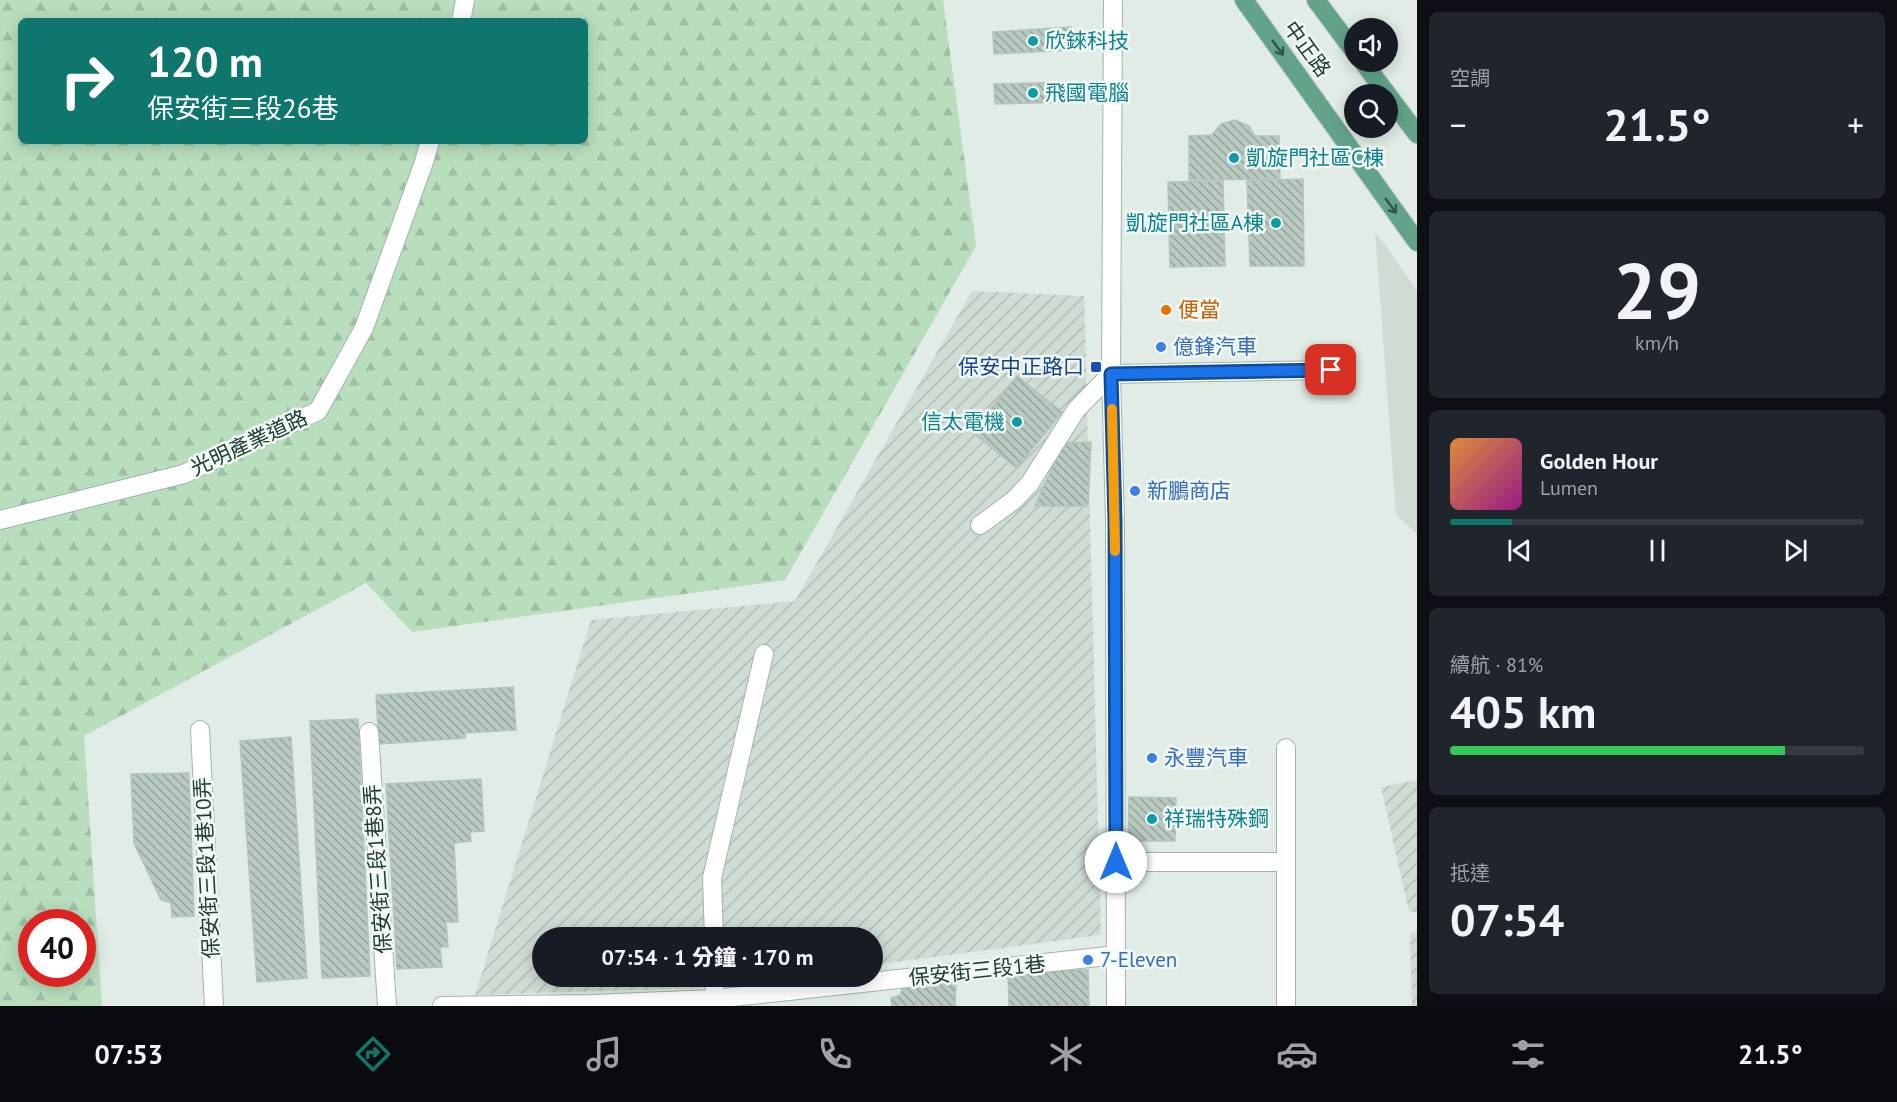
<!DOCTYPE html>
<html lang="zh-TW">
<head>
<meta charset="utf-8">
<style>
	:root { --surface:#171b24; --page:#20242c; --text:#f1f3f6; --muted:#9ea1a6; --line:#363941; --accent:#0f766e }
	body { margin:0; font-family:"PT Sans","Noto Sans TC",sans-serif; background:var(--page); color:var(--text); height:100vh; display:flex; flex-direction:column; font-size:22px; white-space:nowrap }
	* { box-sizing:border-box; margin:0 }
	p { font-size:20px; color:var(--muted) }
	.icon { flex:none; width:33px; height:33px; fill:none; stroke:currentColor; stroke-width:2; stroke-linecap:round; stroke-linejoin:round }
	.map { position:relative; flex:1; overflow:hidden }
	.side { display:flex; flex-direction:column; gap:12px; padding:12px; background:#0d0f14; width:480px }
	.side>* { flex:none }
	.hud { position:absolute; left:18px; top:18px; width:570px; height:126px; border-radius:9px; box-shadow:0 3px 15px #0003; background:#0f766e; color:#fff; overflow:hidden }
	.buttons { position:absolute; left:1344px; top:18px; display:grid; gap:12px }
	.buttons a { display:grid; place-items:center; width:54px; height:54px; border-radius:50%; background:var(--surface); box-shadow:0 3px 15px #0003; font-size:30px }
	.speed { position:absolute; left:18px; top:909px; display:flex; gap:12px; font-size:30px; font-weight:700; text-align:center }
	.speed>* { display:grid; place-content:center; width:78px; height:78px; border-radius:50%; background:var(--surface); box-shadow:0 3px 15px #0003; line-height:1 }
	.speed .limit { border:9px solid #d22; background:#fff; color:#111 }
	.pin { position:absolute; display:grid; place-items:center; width:51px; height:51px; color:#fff; margin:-26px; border-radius:12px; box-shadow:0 3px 9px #0006 }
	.me { position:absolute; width:66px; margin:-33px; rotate:0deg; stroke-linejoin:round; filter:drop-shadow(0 0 4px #0008) }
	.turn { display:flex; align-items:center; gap:21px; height:126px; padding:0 30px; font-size:27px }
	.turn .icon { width:78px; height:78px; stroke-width:2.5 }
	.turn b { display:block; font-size:42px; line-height:51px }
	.big { font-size:45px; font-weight:800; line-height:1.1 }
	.side .card { flex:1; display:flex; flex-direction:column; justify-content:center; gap:9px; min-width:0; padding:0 21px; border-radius:9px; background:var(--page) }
	.side .dial { align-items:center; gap:0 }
	.dial b { font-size:78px; line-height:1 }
	.song { display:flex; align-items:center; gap:18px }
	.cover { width:72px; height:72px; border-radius:9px; background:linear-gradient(135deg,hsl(30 70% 55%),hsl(310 70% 35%)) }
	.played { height:6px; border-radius:3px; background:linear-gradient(90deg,var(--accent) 15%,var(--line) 15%) }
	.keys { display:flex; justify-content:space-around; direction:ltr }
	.heat { display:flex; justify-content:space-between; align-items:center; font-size:33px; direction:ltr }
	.charge { height:9px; border-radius:4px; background:linear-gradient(90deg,#34c759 81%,var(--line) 0) }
	.trip { position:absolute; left:532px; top:927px; width:351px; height:60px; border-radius:30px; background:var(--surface); box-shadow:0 3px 15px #0003; font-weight:800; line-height:60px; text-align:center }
	.tab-bar { display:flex; height:96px; justify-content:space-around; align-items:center; background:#090b0e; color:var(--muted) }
	.tab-bar .icon { width:42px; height:42px }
	.tab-bar .current { color:var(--accent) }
	.tab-bar b { font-size:27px; color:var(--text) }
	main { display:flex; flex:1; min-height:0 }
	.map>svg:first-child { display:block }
	.built { fill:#cedcd4 }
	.industrial { fill:url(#industrial-furrows) }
	.forest { fill:url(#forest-firs); fill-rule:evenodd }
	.building { fill:url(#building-back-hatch); stroke:#b2c5bb; stroke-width:1.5 }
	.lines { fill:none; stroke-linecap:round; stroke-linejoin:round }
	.minor-casing { stroke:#a3b4ab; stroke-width:20 }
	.major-casing { stroke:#c1c9c5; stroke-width:20 }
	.minor { stroke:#fff; stroke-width:18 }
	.major { stroke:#63a38a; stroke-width:18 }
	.oneway { stroke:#315647 }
	.route-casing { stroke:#114b97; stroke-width:15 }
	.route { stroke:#1a73e8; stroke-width:10 }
	.slow { stroke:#f59e0b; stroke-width:10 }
	.culture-dot { fill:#0f9aa8; stroke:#f1f8f3; stroke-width:2 }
	.food-dot { fill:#e8710a; stroke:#f1f8f3; stroke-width:2 }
	.shop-dot { fill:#3f7fe0; stroke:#f1f8f3; stroke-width:2 }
	.transit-dot { fill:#1a4fb4; stroke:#f1f8f3; stroke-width:2 }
	.labels { text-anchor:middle; stroke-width:5; stroke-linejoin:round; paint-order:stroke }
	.culture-label { font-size:21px; fill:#0d838f; stroke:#f1f8f3; text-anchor:start }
	.street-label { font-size:21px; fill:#203d31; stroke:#f1f8f3 }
	.food-label { font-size:21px; fill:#c56008; stroke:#f1f8f3; text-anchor:start }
	.shop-label { font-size:21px; fill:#366cbe; stroke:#f1f8f3; text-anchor:start }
	.transit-label { font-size:21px; fill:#164399; stroke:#f1f8f3; text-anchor:end }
</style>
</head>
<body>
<main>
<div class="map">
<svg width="1417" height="1006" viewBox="0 0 1417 1006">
	<defs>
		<pattern id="industrial-furrows" width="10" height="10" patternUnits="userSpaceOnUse" patternTransform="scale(1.5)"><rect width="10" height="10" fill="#cedcd4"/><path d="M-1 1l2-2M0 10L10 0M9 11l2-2" fill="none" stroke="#b1beb6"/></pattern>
		<pattern id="forest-firs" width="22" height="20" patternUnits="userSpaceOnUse" patternTransform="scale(1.5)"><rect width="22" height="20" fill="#b8debd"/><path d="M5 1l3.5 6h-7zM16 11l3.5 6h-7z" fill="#9ebfa3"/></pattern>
		<pattern id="building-back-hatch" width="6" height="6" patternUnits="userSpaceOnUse" patternTransform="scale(1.5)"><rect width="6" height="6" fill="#b8c9c0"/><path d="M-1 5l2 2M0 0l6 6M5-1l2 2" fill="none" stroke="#95a49d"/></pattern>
	</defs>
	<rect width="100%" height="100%" fill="#e0ece5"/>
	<polygon class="built" points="1375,231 1417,290 1417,534 1396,515"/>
	<g class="industrial">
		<polygon points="972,291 1084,296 1101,935 873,965 873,938 543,938 543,976 783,977 696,988 475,995 591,620 795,601"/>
		<polygon points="1417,780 1417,912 1409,912 1381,787"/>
		<polygon points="1417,932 1417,1006 1412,1006 1410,933"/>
	</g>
	<path class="forest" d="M 0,0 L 943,0 L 976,246 L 785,580 L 412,632 L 366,583 L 84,736 L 102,1006 L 0,1006 ZM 21,21 L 585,21 L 585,141 L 21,141 ZM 32,922 L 82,922 L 82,974 L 32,974 Z"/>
	<g class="building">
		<polygon points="1071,27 1072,50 994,54 993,32"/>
		<polygon points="1072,82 1073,102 995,104 994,84"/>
		<polygon points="1235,120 1249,126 1255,136 1279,136 1280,179 1189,180 1189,136 1212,135 1221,124"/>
		<polygon points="1303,179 1304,266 1250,266 1247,181"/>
		<polygon points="1223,181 1225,266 1170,267 1168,182"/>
		<polygon points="1017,376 1062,412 1017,468 972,432"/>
		<polygon points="1091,442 1088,506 1035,506 1063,443"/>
		<polygon points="513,687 516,730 465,733 465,738 379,744 376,695"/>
		<polygon points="358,719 370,976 322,978 310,721"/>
		<polygon points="291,737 307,978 257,982 240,741"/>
		<polygon points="189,773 194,916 172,917 171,903 161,900 134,843 131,774"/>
		<polygon points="481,779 484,831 470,832 471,841 454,843 458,922 446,922 448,947 440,947 442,967 397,969 386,784"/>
		<polygon points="1129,797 1176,798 1175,841 1128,841"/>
		<polygon points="1008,970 1088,970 1089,1006 1009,1006"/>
		<polygon points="956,978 955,1006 892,1006 891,998 900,995 904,983"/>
	</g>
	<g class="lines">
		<defs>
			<g id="minor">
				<polyline points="1113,0 1111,374 1115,521 1116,1006"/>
				<polyline points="461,21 465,0"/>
				<polyline points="0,520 184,474 318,411 364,328 424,162 430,141"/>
				<polyline points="980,525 1014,500 1030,483 1076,410 1111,374 1331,370"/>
				<polyline points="200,730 214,1006"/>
				<polyline points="369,732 387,1006"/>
				<polyline points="1286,748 1286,1006"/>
				<polyline points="1117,862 1286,862"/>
				<polyline points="714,938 712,878 764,654"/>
				<polyline points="714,976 715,999"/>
				<polyline points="442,1006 591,1004 715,999 1117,955"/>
			</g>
			<g id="major">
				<polyline points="1244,0 1417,242"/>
				<polyline points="1316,0 1354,51"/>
				<polyline points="1363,62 1417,134"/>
			</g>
		</defs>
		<use href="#minor" class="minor-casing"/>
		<use href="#major" class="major-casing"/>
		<use href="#minor" class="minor"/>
		<use href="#major" class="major"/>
	</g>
	<defs><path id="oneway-shaft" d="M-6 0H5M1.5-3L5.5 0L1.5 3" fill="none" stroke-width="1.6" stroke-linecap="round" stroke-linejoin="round" transform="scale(1.5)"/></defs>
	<g class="oneway">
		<use href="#oneway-shaft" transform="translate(1278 48) rotate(54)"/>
		<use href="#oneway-shaft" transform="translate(1391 206) rotate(54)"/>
	</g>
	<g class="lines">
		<defs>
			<polyline id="route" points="1116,862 1115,521 1111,374 1331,370"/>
		</defs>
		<use href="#route" class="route-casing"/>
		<use href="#route" class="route"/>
		<polyline class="slow" points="1112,409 1115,551"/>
	</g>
	<g class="culture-dot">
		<circle cx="1033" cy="41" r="6"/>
		<circle cx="1033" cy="93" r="6"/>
		<circle cx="1234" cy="158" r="6"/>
		<circle cx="1276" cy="223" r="6"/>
		<circle cx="1017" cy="422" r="6"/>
		<circle cx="1152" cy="819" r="6"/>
	</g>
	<circle class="food-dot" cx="1166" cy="310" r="6"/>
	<g class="shop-dot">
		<circle cx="1161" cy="347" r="6"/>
		<circle cx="1135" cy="491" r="6"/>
		<circle cx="1152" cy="758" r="6"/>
		<circle cx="1088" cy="960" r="6"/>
	</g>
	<rect class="transit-dot" x="1090" y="361" width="12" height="12" rx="3"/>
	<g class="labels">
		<g class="culture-label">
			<text x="1045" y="48">欣錸科技</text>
			<text x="1045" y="100">飛國電腦</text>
			<text x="1246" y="165">凱旋門社區C棟</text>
			<text x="1264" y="230" text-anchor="end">凱旋門社區A棟</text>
			<text x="1005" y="429" text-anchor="end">信太電機</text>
			<text x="1164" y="826">祥瑞特殊鋼</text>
		</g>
		<g class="street-label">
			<text transform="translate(1307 49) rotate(54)" y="7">中正路</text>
			<text transform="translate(249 443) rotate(-25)" y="7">光明產業道路</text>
			<text transform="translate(207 868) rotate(-93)" y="7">保安街三段1巷10弄</text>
			<text transform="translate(378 869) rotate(-94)" y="7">保安街三段1巷8弄</text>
			<text transform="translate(977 971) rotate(-6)" y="7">保安街三段1巷</text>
		</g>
		<g class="food-label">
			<text x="1178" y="317">便當</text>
		</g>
		<g class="shop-label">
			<text x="1173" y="354">億鋒汽車</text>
			<text x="1147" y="498">新鵬商店</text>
			<text x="1164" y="765">永豐汽車</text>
			<text x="1100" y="967">7-Eleven</text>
		</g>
		<g class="transit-label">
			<text x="1084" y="374">保安中正路口</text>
		</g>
	</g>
</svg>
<div class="buttons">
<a><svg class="icon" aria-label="sound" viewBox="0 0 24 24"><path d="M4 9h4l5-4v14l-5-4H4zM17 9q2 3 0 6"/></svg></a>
<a><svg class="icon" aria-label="search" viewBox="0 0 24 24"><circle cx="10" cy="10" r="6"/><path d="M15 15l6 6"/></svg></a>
</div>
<div class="speed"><div class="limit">40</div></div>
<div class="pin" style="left:1331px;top:370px;background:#d93025"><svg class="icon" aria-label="arrive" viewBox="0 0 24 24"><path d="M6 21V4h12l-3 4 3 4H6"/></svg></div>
<svg class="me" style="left:1116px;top:862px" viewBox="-20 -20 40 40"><circle r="19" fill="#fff"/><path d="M0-13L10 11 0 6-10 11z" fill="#1a73e8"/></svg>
<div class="trip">07:54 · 1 分鐘 · 170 m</div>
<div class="hud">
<div class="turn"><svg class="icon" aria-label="right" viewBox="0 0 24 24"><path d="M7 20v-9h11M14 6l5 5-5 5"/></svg><div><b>120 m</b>保安街三段26巷</div></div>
</div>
</div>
<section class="side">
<div class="card"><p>空調</p>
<div class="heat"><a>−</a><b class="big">21.5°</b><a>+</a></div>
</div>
<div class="card dial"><b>29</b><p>km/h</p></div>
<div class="card">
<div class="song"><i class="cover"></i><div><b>Golden Hour</b><p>Lumen</p></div></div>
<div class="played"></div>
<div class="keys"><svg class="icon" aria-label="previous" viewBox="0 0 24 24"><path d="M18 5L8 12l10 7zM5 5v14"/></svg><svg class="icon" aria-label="pause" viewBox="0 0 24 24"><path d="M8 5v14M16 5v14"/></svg><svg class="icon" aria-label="next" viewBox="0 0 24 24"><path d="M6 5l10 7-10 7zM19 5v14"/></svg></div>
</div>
<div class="card"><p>續航 · 81%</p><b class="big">405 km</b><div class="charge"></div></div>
<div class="card"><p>抵達</p><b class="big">07:54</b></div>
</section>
</main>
<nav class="tab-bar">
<b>07:53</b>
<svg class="icon current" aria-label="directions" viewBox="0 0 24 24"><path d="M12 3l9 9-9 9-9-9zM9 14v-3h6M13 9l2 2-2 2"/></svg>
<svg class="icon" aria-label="music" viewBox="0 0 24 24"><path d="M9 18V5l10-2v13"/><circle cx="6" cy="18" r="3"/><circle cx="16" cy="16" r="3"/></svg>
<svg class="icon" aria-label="phone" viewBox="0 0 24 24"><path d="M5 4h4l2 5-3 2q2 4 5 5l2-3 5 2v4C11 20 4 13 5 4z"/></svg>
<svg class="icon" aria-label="climate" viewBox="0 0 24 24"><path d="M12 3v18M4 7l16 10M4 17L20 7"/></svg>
<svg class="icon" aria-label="car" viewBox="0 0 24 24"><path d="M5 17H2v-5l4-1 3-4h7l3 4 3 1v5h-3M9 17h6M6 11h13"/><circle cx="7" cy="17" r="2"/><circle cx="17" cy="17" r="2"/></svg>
<svg class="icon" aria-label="filters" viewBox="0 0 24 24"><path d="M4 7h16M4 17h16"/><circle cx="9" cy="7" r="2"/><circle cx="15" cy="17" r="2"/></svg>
<b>21.5°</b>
</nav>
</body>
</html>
